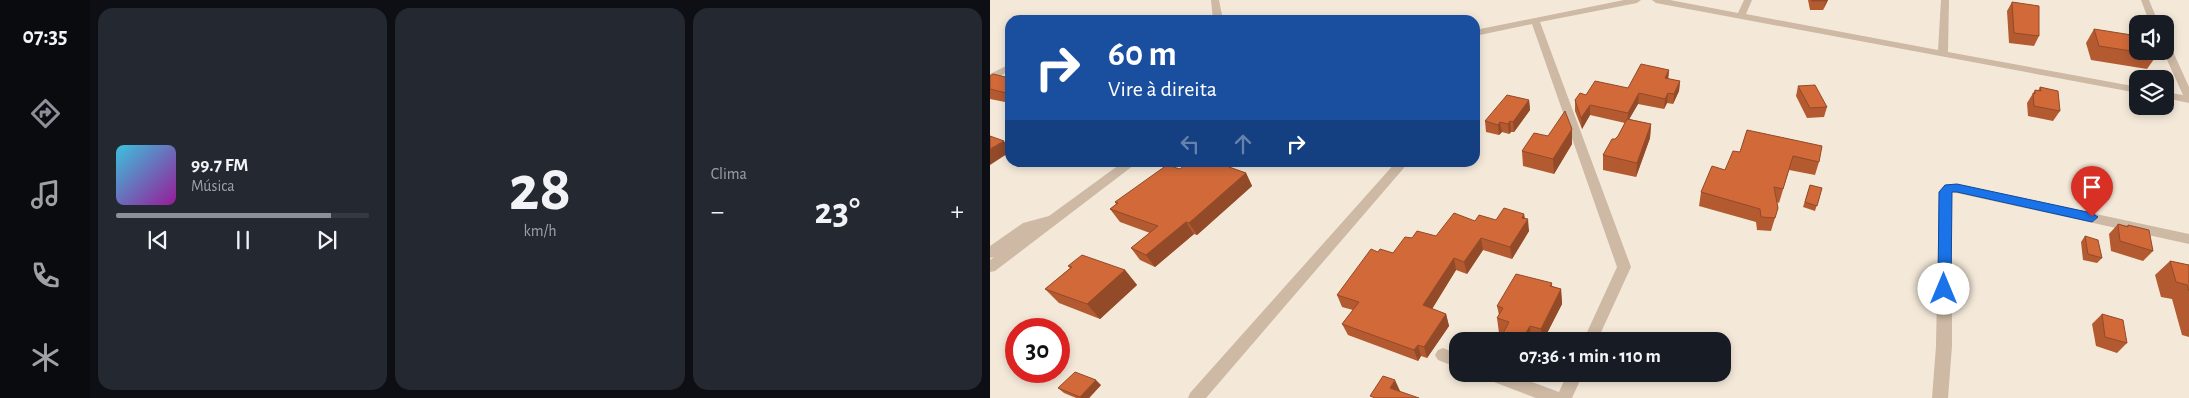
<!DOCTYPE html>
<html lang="pt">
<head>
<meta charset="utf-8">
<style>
	:root { --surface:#171b24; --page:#242831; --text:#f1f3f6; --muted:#9ea1a6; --line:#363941; --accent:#8c9099 }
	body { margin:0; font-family:"Alegreya Sans",sans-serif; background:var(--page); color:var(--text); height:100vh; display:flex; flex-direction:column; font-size:19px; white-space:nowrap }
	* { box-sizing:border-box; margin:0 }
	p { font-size:16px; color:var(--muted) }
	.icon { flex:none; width:28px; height:28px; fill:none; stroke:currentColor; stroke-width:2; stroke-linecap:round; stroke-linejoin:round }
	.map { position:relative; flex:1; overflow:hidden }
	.details { display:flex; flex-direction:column; gap:8px; padding:8px; background:#0d0f14; width:900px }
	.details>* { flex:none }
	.guide { position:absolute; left:15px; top:15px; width:475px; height:152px; border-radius:15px; box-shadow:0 2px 8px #0003; background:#1a4fa0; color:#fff; overflow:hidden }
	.fabs { position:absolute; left:1139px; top:15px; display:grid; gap:10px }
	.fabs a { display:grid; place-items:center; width:45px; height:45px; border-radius:10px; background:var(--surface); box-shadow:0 2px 8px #0003; font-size:25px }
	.speed { position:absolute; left:15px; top:318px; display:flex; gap:10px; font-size:25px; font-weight:700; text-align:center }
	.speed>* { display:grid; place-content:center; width:65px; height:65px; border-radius:50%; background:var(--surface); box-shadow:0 2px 8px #0003; line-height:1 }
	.speed .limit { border:8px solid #d22; background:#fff; color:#111 }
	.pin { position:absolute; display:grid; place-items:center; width:42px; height:42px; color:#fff; margin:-51px -21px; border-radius:50% 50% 50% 0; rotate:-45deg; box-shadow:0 0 5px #0007 }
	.pin .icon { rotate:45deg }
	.me { position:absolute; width:55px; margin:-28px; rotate:0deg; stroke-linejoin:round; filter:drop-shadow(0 0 4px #0008) }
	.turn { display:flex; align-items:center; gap:18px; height:105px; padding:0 20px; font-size:22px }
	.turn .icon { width:65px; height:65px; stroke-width:2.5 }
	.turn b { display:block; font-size:35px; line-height:42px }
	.lanes { display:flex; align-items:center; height:48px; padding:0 20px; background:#0003; justify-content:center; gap:25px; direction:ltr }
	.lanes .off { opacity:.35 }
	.big { font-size:38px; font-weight:700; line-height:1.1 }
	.details .card { flex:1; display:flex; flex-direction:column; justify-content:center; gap:8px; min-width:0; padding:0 18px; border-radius:15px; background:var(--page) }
	.details .dial { align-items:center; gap:0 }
	.dial b { font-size:65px; line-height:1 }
	.song { display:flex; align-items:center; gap:15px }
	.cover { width:60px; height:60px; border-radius:8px; background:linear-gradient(135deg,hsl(190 70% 55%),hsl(300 70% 35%)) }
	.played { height:5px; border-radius:2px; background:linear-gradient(90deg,var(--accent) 85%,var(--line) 85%) }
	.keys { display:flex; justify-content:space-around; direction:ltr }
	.heat { display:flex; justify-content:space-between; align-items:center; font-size:28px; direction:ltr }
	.details .tiles { flex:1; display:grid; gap:8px; grid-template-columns:repeat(3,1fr) }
	.trip { position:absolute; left:459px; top:332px; width:282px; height:50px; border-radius:15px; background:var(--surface); box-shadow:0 2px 8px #0003; font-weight:700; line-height:50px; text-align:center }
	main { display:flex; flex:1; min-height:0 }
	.tabs { display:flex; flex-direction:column; width:90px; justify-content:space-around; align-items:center; background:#090b0e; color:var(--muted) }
	.tabs .icon { width:35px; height:35px }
	.tabs .active { color:var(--accent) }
	.tabs b { font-size:22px; color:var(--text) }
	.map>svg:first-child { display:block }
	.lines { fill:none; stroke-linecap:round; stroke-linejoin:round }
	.minor { fill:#cdb9a4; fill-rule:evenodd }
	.wall { fill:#b45a31 }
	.shaded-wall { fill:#924a28 }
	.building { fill:#d16939; stroke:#924a28 }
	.route { fill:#1a73e8; stroke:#114b97 }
</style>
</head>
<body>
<main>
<nav class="tabs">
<b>07:35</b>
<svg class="icon active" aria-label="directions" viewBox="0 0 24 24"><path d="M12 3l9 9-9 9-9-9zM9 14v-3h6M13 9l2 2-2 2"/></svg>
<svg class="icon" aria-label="music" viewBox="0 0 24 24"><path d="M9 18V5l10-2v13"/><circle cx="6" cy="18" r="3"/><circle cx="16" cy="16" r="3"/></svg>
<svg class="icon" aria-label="phone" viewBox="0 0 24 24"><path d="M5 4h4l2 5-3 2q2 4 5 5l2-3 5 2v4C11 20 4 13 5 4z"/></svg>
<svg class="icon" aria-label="climate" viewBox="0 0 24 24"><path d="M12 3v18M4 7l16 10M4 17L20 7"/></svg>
</nav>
<section class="details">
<div class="tiles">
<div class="card">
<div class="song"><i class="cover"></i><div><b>99.7 FM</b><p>Música</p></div></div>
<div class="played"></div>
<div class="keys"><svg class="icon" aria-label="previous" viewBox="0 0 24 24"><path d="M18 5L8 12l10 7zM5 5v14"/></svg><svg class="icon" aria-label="pause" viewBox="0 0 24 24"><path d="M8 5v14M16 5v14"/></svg><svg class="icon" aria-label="next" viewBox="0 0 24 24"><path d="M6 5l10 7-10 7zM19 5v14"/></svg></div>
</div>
<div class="card dial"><b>28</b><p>km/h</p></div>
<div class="card"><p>Clima</p>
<div class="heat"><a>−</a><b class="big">23°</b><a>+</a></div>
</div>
</div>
</section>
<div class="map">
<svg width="1199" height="398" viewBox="0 0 1199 398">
	<rect width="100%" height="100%" fill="#f4e9d9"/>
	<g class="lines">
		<g class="minor">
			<polygon points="221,0 229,0 233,20 223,20"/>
			<polygon points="634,0 651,0 647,3 550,22 641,267 607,341 593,341 627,267 542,24 485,36 485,30"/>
			<polygon points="662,0 680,0 748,13 754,0 762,0 756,14 948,50 951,0 959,0 958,52 1148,87 1148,93 666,3"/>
			<polygon points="1151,0 1159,0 1169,24 1160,24"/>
			<polygon points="1175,42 1180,45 1199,87 1199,103 1175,98 1175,92 1193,95 1173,51 1175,51"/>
			<polygon points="20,64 20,71 0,81 0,74"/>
			<polygon points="133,162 148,162 5,271 0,272 0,260 4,257 0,258 0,246 33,223 59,216"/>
			<polygon points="406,162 419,162 216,398 198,398 200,393"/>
			<polygon points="959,184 967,184 1199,234 1199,244 962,192 962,346 958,398 942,398 946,346 949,192 955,185"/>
			<polygon points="453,348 468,354 468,368 448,360 445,355 448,350"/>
			<polygon points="494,374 521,374 569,392 577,374 593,374 582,398 546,398 496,379"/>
		</g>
	</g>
	<g class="wall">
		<polygon points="818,0 838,0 833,10 820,10"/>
		<polygon points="1022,2 1049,36 1044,46 1019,43 1017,11"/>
		<polygon points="1104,29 1167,55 1157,69 1101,60 1096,43"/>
		<polygon points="679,70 678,79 690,81 689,91 683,104 677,103 674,109 648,104 639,119 661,124 660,138 646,177 613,170 613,155 625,139 628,136 635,123 600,115 592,129 585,111 585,100 638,88"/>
		<polygon points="0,76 20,78 20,103 0,99"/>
		<polygon points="808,86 837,107 834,117 817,118 806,96"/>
		<polygon points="1050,87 1070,111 1063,121 1038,116 1037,103 1045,90 1048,91"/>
		<polygon points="539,100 540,110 524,132 521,132 519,134 512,132 509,135 496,132 495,121"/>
		<polygon points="582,129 582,144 564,174 533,166 532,151 558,136"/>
		<polygon points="757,130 829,162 825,175 799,170 789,203 787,202 788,208 781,231 767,230 766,222 709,206 711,192 735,170 750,152"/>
		<polygon points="232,162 234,166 256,173 262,186 207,235 204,234 165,267 150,260 141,248 160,233 130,222 120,209 126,204 125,202 190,169"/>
		<polygon points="820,185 832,188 825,211 813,207"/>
		<polygon points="534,214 535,219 539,231 522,259 493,250 477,274 466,270 442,309 456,314 459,326 437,358 431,356 428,361 358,335 352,324 363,310 352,307 347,295 388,252 403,253 422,238 446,236 485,221 506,220"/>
		<polygon points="1128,224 1137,226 1138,225 1163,251 1153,261 1121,251 1119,234"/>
		<polygon points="1095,236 1112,258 1107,263 1093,260 1091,242"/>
		<polygon points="1180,261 1199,265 1199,337 1192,335 1182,299 1171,297 1165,275"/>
		<polygon points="78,266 135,270 147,285 110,319 69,303 55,289 80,268"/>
		<polygon points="562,283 562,286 571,289 572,304 553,341 546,341 541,340 541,341 512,341 511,337 513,334 509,333 507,318 509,315 507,306"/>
		<polygon points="1112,314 1137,343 1127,353 1106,346 1102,324"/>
		<polygon points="32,371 63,371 51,382 36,375"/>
		<polygon points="111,385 99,398 86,398 74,393 68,388"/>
	</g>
	<g class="shaded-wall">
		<polygon points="836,0 838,0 833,10 836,1"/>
		<polygon points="679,70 678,80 675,78"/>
		<polygon points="690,81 689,91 683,104 684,94"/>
		<polygon points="649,93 648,104 637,123 638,113"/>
		<polygon points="678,93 677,103 674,109 675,99"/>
		<polygon points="539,100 540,110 524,132 523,122"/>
		<polygon points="600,105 600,115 592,129 591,118"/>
		<polygon points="520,121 521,132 519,134 518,124"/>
		<polygon points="510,122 512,132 509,135 508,125"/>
		<polygon points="661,124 660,138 646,177 647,163"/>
		<polygon points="582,129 582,144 564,174 563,159"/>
		<polygon points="14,141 20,148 20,152 0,165 0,149"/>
		<polygon points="225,162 232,162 236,171"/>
		<polygon points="256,173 262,186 207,235 199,223"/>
		<polygon points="534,214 535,224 538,219 539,231 522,259 520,247"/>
		<polygon points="196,222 204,234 165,267 156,255"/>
		<polygon points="491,238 493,250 477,274 474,262"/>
		<polygon points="464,258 466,270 437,317 433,305"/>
		<polygon points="135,270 147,285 110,319 97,304"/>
		<polygon points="571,289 572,304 553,341 552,341 551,329"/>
		<polygon points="456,314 459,326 437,358 434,347"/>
		<polygon points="540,326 541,340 541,341 531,341"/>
		<polygon points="428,345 431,356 428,361 424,350"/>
		<polygon points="52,371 63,371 51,382 45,377"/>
		<polygon points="106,380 111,385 99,398 91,398 90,397"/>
		<polygon points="405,380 411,393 400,388"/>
	</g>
	<g class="building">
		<rect x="822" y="0" width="14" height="1"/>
		<polygon points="1022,2 1049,6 1049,36 1024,33"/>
		<polygon points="1104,29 1148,36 1148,51 1166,51 1167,55 1109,46"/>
		<polygon points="651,64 679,70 675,78 690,81 684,94 678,93 675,99 649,93 638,113 600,105 591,118 585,100 590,93 596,95 605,81 638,88"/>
		<polygon points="3,74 20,78 20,94 0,89 0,76"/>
		<polygon points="825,85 837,107 820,108 808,86"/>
		<polygon points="1050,87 1068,91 1070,111 1044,106 1043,93 1045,94 1045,90 1051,91"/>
		<polygon points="517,95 539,100 523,122 520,121 518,124 510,122 508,125 495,121"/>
		<polygon points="575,111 582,129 563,159 532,151 544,133 558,136"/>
		<polygon points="637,119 661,124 647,163 613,155 622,139 625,139 628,136"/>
		<polygon points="757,130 832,146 829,162 803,156 793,189 784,187 788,208 785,218 771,217 770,209 711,192 722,166 735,170 743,151 750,152"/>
		<polygon points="0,136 14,141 0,149"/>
		<polygon points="198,162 225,162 256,173 199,223 196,222 156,255 141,248 168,226 120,209 128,203 125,202 177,165 190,169"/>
		<polygon points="820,185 832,188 827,206 815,202"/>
		<polygon points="514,208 534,214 532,218 538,219 520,247 491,238 474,262 464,258 433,305 456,314 434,347 428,345 424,350 352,324 369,302 347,295 381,249 388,252 390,249 403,253 415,237 422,238 427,231 446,236 464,213 485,221 489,215 506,220"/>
		<polygon points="1128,224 1138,227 1138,225 1159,230 1163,251 1130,241"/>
		<polygon points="1095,236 1108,240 1112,258 1098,254"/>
		<polygon points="92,255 135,270 97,304 55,289 82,267 78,266"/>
		<polygon points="1180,261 1199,265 1199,291 1197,285 1186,282"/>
		<polygon points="526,274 562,283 560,286 571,289 551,329 540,326 531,341 524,341 511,337 519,322 507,318 513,308 507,306"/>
		<polygon points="1112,314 1133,320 1137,343 1115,337"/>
		<polygon points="33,371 52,371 45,377"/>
		<polygon points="85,372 106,380 90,397 68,388"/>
		<polygon points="393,376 405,380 400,388 429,398 385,398 380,396"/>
	</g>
	<polygon class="route" points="967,184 1102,213 1108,217 1102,222 967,192 962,192 961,289 959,293 950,293 948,289 949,192 955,185"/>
</svg>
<div class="fabs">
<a><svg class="icon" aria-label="sound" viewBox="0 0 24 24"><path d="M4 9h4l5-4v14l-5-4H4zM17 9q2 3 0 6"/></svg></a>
<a><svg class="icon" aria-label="layers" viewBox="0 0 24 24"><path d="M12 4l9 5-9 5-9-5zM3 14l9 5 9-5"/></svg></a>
</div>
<div class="speed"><div class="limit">30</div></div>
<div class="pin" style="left:1102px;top:217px;background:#d93025"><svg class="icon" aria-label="arrive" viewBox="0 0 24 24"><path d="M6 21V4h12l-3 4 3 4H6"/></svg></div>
<svg class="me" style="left:954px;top:289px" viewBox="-20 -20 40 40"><circle r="19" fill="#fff"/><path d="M0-13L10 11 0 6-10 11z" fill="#1a73e8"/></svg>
<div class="trip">07:36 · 1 min · 110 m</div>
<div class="guide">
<div class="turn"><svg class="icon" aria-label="right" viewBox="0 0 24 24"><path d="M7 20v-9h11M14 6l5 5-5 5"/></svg><div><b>60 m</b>Vire à direita</div></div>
<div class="lanes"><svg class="icon off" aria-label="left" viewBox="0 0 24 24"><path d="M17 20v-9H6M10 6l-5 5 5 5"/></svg><svg class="icon off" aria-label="ahead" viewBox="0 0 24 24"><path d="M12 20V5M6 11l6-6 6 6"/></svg><svg class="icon" aria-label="right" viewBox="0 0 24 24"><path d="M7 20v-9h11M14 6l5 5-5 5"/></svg></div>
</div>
</div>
</main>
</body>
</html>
